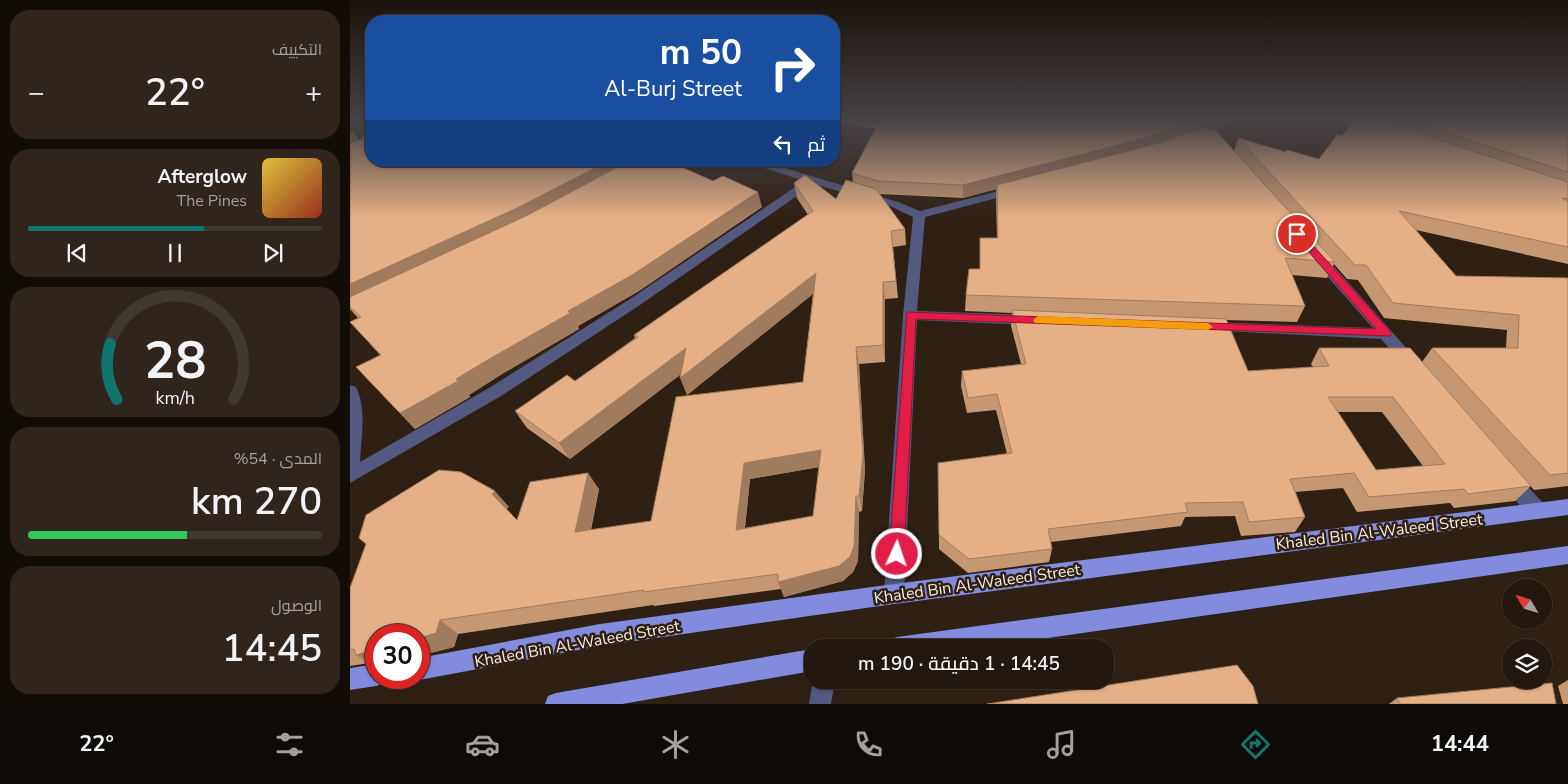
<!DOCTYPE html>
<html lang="ar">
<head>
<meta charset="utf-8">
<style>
	:root { --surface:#23180f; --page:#2f251d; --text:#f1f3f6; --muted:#a3a09e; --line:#40372f; --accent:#0f766e }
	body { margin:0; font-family:"Nunito Sans",Cairo,sans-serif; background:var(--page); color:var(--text); direction:rtl; height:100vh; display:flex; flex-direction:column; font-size:19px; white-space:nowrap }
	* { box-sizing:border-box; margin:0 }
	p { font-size:16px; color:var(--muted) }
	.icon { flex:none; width:28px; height:28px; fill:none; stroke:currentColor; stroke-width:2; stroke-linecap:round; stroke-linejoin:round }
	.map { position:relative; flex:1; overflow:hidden; direction:ltr }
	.side { display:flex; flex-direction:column; gap:10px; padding:10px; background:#130d08; width:350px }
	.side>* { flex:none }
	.hud { position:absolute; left:15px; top:15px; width:475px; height:152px; border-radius:20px; box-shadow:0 1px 4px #0004,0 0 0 1px var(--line); direction:rtl; background:#1a4fa0; color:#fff; overflow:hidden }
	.needle { width:32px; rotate:308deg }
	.fabs { position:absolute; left:1152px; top:579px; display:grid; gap:10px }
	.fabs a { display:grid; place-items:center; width:50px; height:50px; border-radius:50%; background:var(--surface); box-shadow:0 1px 4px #0004,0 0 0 1px var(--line); font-size:25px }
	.speed { position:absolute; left:15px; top:624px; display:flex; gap:10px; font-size:25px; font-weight:700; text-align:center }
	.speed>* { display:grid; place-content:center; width:65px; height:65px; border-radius:50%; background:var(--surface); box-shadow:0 1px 4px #0004,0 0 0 1px var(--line); line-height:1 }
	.speed .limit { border:8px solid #d22; background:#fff; color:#111 }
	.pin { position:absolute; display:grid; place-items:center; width:42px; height:42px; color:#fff; margin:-21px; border:2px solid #fff; border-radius:50%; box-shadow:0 1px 5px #0007 }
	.me { position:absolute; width:55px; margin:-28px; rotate:3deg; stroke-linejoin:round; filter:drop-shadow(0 0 4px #0008) }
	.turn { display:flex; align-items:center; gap:18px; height:105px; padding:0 15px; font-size:22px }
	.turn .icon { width:65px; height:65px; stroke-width:2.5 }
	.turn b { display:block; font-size:35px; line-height:42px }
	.then { display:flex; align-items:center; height:48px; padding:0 15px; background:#0003; gap:10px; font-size:19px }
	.big { font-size:38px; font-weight:600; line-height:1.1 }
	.side .tile { flex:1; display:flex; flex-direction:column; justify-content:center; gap:8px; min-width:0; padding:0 18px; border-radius:20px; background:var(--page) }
	.side .dial { align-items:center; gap:0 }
	.dial svg { height:130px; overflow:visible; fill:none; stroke:var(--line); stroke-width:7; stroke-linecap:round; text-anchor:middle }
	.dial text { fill:var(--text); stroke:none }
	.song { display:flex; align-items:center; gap:15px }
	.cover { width:60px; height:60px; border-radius:8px; background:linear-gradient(135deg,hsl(50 70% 55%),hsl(10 70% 35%)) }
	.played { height:5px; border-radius:2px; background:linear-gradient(90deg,var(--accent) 60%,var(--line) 60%) }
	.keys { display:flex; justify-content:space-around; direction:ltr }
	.heat { display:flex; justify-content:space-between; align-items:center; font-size:28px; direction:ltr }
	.charge { height:8px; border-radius:4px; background:linear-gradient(90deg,#34c759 54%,var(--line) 0) }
	.trip { position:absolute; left:454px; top:639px; width:310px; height:50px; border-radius:20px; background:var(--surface); box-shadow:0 1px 4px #0004,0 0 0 1px var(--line); font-weight:600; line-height:50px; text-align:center; direction:rtl }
	.tabs { display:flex; height:80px; justify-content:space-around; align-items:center; background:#0e0a06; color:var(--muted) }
	.tabs .icon { width:35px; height:35px }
	.tabs .on { color:var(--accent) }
	.tabs b { font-size:22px; color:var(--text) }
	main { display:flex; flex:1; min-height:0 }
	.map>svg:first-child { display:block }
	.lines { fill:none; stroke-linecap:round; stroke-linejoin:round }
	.street { fill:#535981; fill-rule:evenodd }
	.primary { fill:#828cdf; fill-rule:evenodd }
	.wall { fill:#c69773; fill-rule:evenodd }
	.shaded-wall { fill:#a17b5e }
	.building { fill:#e6b086; stroke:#a17b5e; fill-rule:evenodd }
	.route { fill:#e11d48; stroke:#92132f }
	.slow { fill:#f59e0b }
	.labels { text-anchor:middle; stroke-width:5; stroke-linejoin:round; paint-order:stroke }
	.near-street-label { font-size:16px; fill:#f9eee6; stroke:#2f2014 }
</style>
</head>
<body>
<main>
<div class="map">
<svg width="1218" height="704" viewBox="0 0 1218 704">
	<rect width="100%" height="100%" fill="#2f2014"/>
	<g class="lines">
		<g class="street">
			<path d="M 868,120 L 879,120 C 870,130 856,143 842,140 L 842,136 L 855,131 Z"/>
			<polygon points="987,120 1003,120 1024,129 1019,132"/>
			<path d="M 394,161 L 411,161 L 548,202 L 570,211 L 665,187 L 671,190 L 669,192 L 575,217 L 567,311 L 681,315 L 686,317 L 688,320 L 686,323 L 681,325 L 567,320 L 554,594 L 551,601 L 544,604 L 537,601 L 534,594 L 553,315 L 563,217 L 540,206 L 464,184 L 290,305 L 151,396 L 0,483 L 0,385 L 6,387 C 17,408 11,439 10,462 L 139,388 L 280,299 L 454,181 Z"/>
			<polygon points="967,252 972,253 1066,359 1069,363 1066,367 1061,368 1056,367 1031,339 854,330 852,327 854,324 859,322 1023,328 962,259 961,256 962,253"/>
			<path d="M 1160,471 L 1166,474 L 1194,504 L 1196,510 L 1194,516 C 1177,522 1163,496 1154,484 L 1151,479 L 1154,474 Z"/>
			<polygon points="463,680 485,680 481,704 459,704"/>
		</g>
		<g class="primary">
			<polygon points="1218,499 1218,515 544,604 250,646 69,680 63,678 69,678 69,658 250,624 544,584"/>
			<polygon points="1218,546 1218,564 627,648 536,648 539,640 547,637"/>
			<polygon points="462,649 462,671 272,704 195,704 198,696 206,693"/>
			<polygon points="26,664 26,678 36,678 34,683 26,686 0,690 0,668"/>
		</g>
	</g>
	<g class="wall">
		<path d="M 484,120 L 855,120 L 852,128 L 857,128 L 884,151 L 888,138 L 936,152 L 969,159 L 992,136 L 1004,120 L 1218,120 L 1218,264 L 1066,230 L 1106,276 L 1218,278 L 1218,486 L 1184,490 L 1175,480 L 1181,486 L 1165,501 L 1104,508 L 1100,503 L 1007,512 L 993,488 L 945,492 L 955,517 L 945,532 L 891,536 L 885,516 L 835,517 L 831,526 L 701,542 L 702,549 L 699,562 L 618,573 L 589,549 L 589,535 L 657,454 L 646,410 L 617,413 L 611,386 L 612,371 L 671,364 L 661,326 L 662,313 L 615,311 L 616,295 L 630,269 L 630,238 L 647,238 L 646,200 L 646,189 L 613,198 L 529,194 L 555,229 L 556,245 L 543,247 L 548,298 L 535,299 L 535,362 L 509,364 L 515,470 L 512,511 L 509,512 L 508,561 L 503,572 L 493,581 L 434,597 L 431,589 L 304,606 L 303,605 L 108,634 L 104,647 L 69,656 L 69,635 L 20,663 L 0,666 L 0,588 L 159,507 L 156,509 L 167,520 L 249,489 L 241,530 L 301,521 L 453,382 L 463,294 L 337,395 L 331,374 L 220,459 L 177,428 L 165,411 L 225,381 L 285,338 L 284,335 L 458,215 L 447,198 L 444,183 L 486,199 L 503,182 L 502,173 L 526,129 ZM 984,264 L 997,279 L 1008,280 L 1034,318 L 1157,330 L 1156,348 L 1082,348 L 1072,362 L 969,348 L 961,364 L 963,367 L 898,371 L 876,320 L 947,322 L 955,306 L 942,275 L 977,278 ZM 988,412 L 1032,412 L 1073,466 L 1026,470 ZM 469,467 L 463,516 L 395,528 L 400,479 Z"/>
		<polygon points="0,131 9,140 412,207 289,291 228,326 229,329 152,374 119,395 120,397 65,429 6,367 30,355 0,322 8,318 0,309"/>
		<polygon points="1218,680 1218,704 1213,704 1208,686"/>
		<polygon points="1047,698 1206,704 1039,704"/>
	</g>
	<g class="shaded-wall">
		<polygon points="846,120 854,120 852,129 796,150 613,198 613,185"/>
		<polygon points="3,131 12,144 0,149 0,133"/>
		<polygon points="259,161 290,161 0,304 0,284"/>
		<polygon points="408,192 412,207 289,291 228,326 229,329 152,374 119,395 120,397 65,429 50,413 106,379"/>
		<polygon points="466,273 469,289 337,395 330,378"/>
		<polygon points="533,282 535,299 535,362 533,345"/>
		<polygon points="506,347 509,364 515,470 512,511 509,496"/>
		<polygon points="336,348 343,365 220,459 209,443"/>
		<polygon points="471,450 475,466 400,479 393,545 386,530 394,463"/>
		<polygon points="238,473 249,489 237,547 225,532"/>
		<polygon points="145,491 159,507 156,509 142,494"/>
		<polygon points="506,496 509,512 508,561 503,572 493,581 434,597 428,582"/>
		<polygon points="90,620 108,634 104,647 69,656 69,638"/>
		<polygon points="26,649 26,667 6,655"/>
	</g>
	<g class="building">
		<polygon points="530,120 846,120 799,137 613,185 528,181 502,173"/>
		<polygon points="1004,120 1028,120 1218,182 1218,199 1212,198 1218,201 1218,247 1049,211 1106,276 1218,278 1218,473 1200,475 1082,348 1168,348 1169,315 1043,303 1016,265 1005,265 888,138 936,152 937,150 969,159 987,135 992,136"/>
		<polygon points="1057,120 1218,120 1218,172"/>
		<polygon points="858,126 856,128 865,130 985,262 935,258 955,306 616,295 619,269 630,269 630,238 648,238 647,185 809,143"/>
		<polygon points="14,133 21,135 21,161 259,161 167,208 0,284 0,143 13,139"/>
		<polygon points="279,161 318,161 363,181 373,176 408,192 282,275 218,311 220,313 141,358 106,379 108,381 50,413 6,367 31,355 0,322 11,317 0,307 0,297 176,216"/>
		<path d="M 455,175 L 486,199 L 496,180 L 526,189 L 555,229 L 541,231 L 546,281 L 533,282 L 533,345 L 506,347 L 513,454 L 509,496 L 506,496 L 504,546 L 500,557 L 489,566 L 428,582 L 428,574 L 293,592 L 294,590 L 90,620 L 86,633 L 69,638 L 69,635 L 26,635 L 26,649 L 6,655 L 4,649 L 0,650 L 0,588 L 16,544 L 9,538 L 16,515 L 89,470 L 111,472 L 145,491 L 142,494 L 167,520 L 180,482 L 238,473 L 225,532 L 301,521 L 326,397 L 453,382 L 466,273 L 330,378 L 336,348 L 209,443 L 165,411 L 217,375 L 225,381 L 288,337 L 284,335 L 463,211 L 444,183 ZM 471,450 L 463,516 L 386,530 L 394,463 Z"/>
		<path d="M 662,310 L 876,319 L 898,371 L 979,366 L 969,348 L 1060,348 L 1181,486 L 1118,494 L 1114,489 L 1019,497 L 1004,473 L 940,479 L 955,517 L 899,522 L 893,502 L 835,503 L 838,512 L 698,529 L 702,549 L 619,559 L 589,535 L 588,463 L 662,453 L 647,394 L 618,398 L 612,371 L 676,364 ZM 978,397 L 1043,397 L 1095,464 L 1026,470 Z"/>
		<polygon points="887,665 903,686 908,704 637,704"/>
		<polygon points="1202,683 1206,704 1050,704 1047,698"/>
	</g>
	<linearGradient id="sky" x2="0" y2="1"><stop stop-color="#1a120b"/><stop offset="0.55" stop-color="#474245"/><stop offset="1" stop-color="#474245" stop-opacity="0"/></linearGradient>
	<rect width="1218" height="219" fill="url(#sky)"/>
	<polygon class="route" points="947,231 951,232 1040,331 1041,334 1040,336 566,319 554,554 552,559 547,561 541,559 539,554 557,312 1026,329 944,235 943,234"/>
	<polygon class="slow" points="688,316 858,323 863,327 858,330 685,323 683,320"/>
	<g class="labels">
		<g class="near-street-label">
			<text transform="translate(1029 531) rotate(-7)" y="6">Khaled Bin Al-Waleed Street</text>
			<text transform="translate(627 583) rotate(-8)" y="6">Khaled Bin Al-Waleed Street</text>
			<text transform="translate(227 643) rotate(-10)" y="6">Khaled Bin Al-Waleed Street</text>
		</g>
	</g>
</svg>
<div class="fabs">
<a><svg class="needle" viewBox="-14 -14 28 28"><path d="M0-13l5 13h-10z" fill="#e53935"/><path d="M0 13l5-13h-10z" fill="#a3a09e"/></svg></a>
<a><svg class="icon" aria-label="layers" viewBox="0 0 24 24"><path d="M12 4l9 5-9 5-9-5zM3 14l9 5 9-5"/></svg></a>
</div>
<div class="speed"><div class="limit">30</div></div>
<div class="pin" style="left:947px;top:234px;background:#d93025"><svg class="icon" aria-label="arrive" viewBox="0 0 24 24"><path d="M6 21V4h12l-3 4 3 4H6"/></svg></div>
<svg class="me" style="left:547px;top:554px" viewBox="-20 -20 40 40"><circle r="17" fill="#e11d48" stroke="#fff" stroke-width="3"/><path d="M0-11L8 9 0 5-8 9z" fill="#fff"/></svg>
<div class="trip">14:45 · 1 دقيقة · 190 m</div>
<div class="hud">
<div class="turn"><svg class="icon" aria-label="right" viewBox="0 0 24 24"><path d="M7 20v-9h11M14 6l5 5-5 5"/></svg><div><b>50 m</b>Al-Burj Street</div></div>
<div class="then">ثم<svg class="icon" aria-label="left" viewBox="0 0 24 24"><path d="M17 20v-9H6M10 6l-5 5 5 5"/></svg></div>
</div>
</div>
<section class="side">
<div class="tile"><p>التكييف</p>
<div class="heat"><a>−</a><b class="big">22°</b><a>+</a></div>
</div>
<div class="tile">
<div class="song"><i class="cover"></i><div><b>Afterglow</b><p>The Pines</p></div></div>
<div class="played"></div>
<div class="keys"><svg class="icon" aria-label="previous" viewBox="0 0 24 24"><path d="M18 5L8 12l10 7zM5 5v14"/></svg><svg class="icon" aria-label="pause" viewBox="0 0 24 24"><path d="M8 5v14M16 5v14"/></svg><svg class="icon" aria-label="next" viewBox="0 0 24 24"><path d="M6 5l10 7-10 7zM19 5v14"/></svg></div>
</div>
<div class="tile dial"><svg viewBox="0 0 100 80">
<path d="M14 69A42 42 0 1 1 86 69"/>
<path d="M14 69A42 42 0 0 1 10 35" stroke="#0f766e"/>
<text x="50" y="56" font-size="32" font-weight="700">28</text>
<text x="50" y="72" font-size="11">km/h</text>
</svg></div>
<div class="tile"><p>المدى · 54%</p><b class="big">270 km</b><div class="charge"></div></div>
<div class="tile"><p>الوصول</p><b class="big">14:45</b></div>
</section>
</main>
<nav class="tabs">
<b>14:44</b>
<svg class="icon on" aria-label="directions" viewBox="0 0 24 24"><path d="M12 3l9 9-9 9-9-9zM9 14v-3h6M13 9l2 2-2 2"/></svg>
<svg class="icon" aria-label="music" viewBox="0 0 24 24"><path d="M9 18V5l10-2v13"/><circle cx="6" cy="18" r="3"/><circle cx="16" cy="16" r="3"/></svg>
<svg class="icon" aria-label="phone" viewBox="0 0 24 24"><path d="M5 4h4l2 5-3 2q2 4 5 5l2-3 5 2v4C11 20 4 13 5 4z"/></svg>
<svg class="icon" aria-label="climate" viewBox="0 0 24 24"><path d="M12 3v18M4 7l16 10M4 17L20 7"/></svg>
<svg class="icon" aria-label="car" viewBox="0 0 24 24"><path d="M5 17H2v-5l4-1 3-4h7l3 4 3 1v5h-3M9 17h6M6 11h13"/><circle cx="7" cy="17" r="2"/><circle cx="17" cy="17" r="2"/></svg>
<svg class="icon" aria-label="filters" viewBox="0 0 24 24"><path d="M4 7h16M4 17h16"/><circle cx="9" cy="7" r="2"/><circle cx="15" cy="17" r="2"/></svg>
<b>22°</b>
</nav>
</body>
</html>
